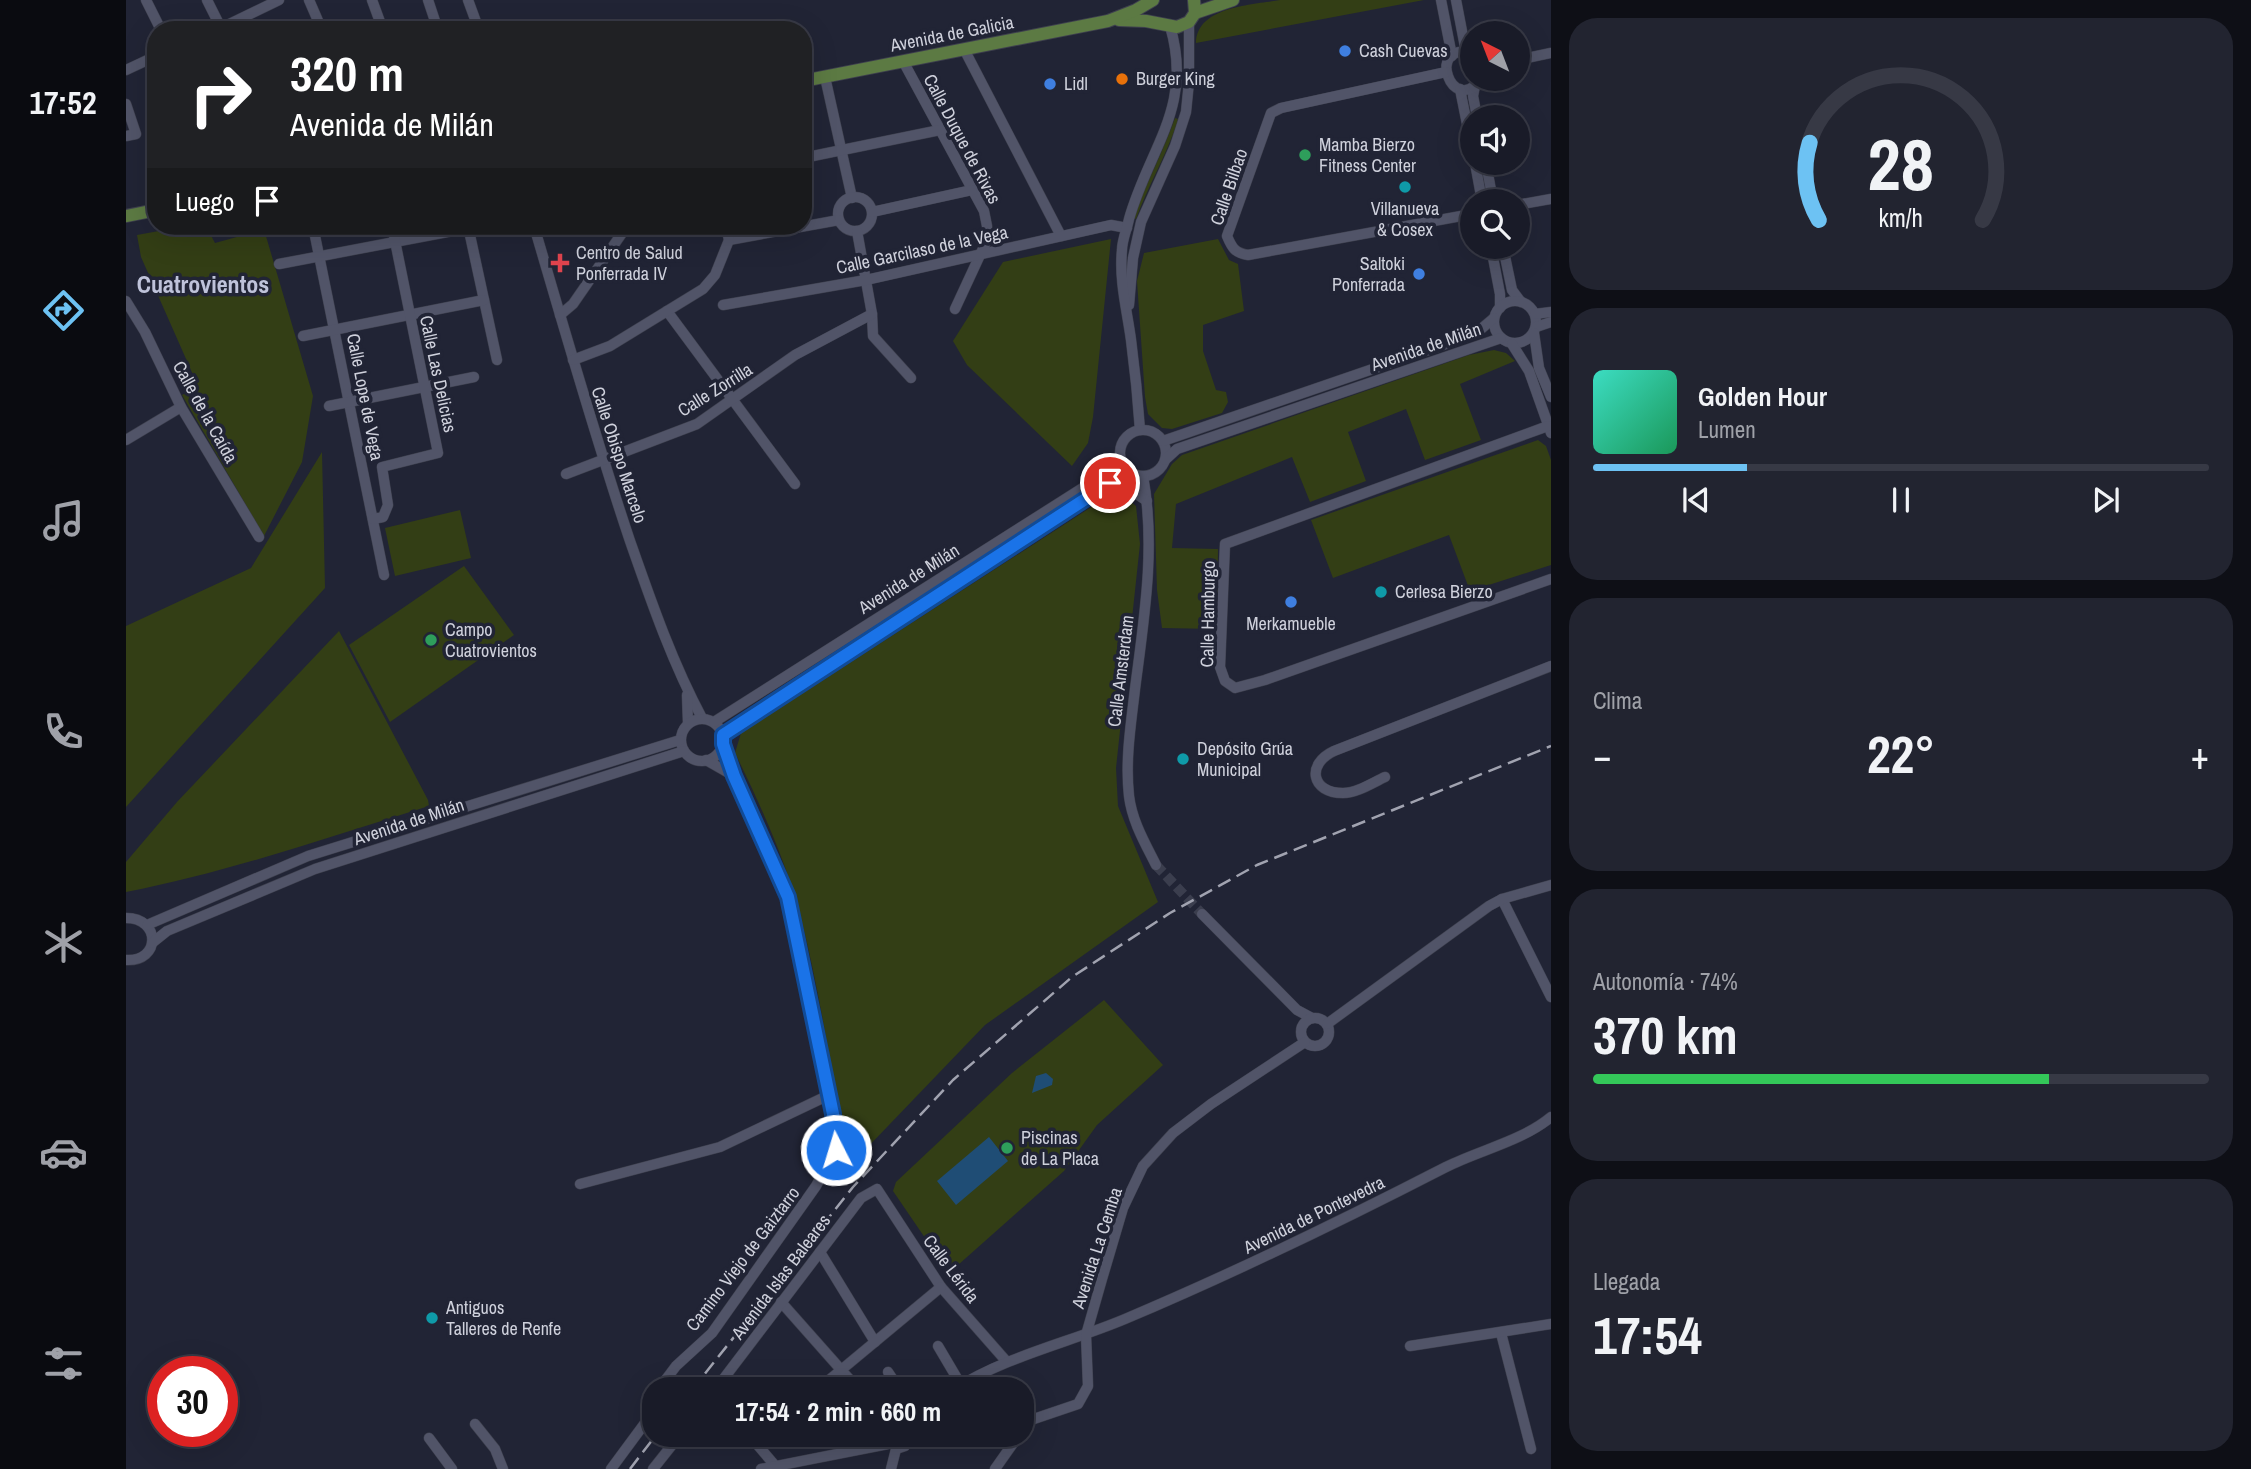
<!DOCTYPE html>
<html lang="es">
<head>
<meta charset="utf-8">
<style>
	:root { --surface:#191b28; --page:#222430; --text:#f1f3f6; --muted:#9fa1a8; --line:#373945; --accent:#6dc2f3 }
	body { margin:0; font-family:"Archivo Narrow",sans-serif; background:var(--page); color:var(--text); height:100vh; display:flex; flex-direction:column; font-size:26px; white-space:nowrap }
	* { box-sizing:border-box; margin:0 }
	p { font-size:23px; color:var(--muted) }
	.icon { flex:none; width:38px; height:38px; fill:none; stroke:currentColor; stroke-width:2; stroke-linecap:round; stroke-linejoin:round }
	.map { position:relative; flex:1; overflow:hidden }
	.details { display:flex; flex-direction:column; gap:18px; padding:18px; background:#0e0f16; width:700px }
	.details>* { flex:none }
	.guide { position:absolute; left:21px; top:21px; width:665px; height:214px; border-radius:28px; box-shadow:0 7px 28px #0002,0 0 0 2px var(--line); background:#202124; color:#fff; overflow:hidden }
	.needle { width:46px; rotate:318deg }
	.tools { position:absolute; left:1334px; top:21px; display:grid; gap:14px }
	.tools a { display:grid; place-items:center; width:70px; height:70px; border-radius:50%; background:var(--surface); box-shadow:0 7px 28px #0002,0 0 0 2px var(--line); font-size:35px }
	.speed { position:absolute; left:21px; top:1356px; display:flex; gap:14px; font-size:35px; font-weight:700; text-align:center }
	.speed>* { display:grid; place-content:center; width:91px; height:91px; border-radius:50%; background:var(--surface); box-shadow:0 7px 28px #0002,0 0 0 2px var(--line); line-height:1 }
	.speed .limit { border:10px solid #d22; background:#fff; color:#111 }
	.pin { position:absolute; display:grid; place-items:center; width:60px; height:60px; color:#fff; margin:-30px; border:4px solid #fff; border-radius:50%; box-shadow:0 2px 7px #0007 }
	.me { position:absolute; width:77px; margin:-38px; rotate:355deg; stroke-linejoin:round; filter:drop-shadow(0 0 5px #0008) }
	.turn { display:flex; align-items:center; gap:24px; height:147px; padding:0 28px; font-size:32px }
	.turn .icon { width:91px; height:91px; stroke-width:2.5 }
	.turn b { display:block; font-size:49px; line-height:60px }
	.then { display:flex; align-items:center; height:66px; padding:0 28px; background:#0003; gap:14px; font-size:26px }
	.big { font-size:52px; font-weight:700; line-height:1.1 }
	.details .card { flex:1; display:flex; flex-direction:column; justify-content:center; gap:10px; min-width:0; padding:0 24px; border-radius:28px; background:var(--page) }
	.details .dial { align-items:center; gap:0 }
	.dial svg { height:182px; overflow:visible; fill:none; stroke:var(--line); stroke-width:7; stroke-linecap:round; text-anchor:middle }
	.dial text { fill:var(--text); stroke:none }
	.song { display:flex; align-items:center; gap:21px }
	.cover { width:84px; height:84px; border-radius:10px; background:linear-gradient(135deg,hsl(170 70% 55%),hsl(150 70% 35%)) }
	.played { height:7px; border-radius:4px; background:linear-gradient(90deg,var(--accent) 25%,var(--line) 25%) }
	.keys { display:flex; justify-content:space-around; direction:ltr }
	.heat { display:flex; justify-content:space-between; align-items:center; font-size:38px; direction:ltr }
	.charge { height:10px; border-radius:5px; background:linear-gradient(90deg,#34c759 74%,var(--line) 0) }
	.trip { position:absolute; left:516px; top:1377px; width:392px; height:70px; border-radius:28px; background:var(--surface); box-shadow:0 7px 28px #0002,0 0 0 2px var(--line); font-weight:700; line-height:70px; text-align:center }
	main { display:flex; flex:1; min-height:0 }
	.tabs { display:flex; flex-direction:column; width:126px; justify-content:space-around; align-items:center; background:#0a0b10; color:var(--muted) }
	.tabs .icon { width:49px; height:49px }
	.tabs .active { color:var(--accent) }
	.tabs b { font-size:32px; color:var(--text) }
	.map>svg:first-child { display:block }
	.green { fill:#333e15 }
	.water { fill:#1f4d75 }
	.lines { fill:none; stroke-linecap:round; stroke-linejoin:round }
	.minor-tunnel { stroke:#3b3e4e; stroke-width:10; stroke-dasharray:10 5; stroke-linecap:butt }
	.minor-casing { stroke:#3e404e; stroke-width:11 }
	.major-casing { stroke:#3e404e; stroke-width:14 }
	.minor { stroke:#515468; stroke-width:10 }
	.major { stroke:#5c7a43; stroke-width:12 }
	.rail { stroke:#a1a3b0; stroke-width:2.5; stroke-dasharray:14 7; stroke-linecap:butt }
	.route-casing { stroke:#114b97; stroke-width:18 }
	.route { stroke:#1a73e8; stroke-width:12 }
	.shop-dot { fill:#3f7fe0; stroke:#212435; stroke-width:2.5 }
	.food-dot { fill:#e8710a; stroke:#212435; stroke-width:2.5 }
	.leisure-dot { fill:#2e9e5b; stroke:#212435; stroke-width:2.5 }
	.culture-dot { fill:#0f9aa8; stroke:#212435; stroke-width:2.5 }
	.health-dot { fill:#e0444e; stroke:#212435; stroke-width:2.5 }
	.labels { text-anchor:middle; stroke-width:7; stroke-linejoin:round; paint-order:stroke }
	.street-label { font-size:18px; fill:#cfd1dc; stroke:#212435 }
	.poi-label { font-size:18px; fill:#cfd1dc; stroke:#212435; text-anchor:start }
	.district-label { font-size:24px; font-weight:bold; fill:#bfc3da; stroke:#212435 }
</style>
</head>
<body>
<main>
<nav class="tabs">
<b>17:52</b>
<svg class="icon active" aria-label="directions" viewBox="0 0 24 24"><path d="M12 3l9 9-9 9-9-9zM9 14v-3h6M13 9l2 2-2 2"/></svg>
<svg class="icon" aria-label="music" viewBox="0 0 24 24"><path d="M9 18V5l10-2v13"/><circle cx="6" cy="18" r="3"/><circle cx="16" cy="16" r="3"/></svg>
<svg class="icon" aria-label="phone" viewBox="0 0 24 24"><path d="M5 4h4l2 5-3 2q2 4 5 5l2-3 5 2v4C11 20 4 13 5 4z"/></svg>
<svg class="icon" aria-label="climate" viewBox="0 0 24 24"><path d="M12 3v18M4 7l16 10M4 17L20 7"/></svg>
<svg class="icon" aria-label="car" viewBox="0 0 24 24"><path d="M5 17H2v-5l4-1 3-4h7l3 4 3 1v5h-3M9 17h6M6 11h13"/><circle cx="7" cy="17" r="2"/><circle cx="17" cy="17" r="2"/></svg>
<svg class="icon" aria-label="filters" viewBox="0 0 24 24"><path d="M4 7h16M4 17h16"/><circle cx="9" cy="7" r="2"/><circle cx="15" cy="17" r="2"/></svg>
</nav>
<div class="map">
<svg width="1425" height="1469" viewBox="0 0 1425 1469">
	<rect width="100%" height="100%" fill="#212435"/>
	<g class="green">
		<path d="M 1154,0 L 1298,0 L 1070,43 C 1071,6 1127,5 1154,0 Z"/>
		<path d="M 1049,118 L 1052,119 L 1051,123 C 1040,156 1022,186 1010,219 L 1007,217 C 1020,184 1037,152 1049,118 Z"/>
		<polygon points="60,226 80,226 89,243 118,235 114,226 137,226 187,396 176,462 138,536 56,395 72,386 15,257 11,235"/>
		<polygon points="985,239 967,417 962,443 946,466 841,365 827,341 877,262"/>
		<polygon points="1092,239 1103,260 1112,264 1118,311 1077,325 1077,351 1090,390 1100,392 1102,402 1096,413 1046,429 1036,428 1022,414 1019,397 1011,281 1018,253"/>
		<polygon points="1368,350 1380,353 1389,361 1334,384 1355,440 1299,460 1280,409 1222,432 1240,481 1184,502 1166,457 1050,504 1046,548 1092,549 1091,629 1036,628 1031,590 1028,494 1046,464 1056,455 1343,355"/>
		<polygon points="1412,440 1420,446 1425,460 1425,565 1344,591 1323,535 1207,578 1185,520"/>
		<polygon points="196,452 199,588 0,807 0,626 125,568"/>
		<path d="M 984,495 L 998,496 L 1010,506 L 1014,544 L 990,768 L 992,806 L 1032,902 L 859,1025 L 738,1151 L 719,1145 C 705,1069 694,993 675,918 C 660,861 635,806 609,753 L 615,733 Z"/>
		<polygon points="334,510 345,558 269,576 259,528"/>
		<polygon points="338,566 388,635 264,722 223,645"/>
		<path d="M 213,631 L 302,800 L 303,806 C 203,837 103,872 0,892 L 0,862 L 51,802 Z"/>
		<polygon points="978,1000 1037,1065 971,1125 938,1171 823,1273 767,1191 770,1182 886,1073"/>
	</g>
	<g class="water">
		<polygon points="920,1073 927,1079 926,1085 906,1093 910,1076"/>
		<polygon points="863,1137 882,1161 830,1205 811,1181"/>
	</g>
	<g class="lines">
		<polyline class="minor-tunnel" points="1030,865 1076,914"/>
		<defs>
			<g id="minor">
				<polyline points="20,0 35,30"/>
				<polyline points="81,0 96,30"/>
				<polyline points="183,0 196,30"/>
				<polyline points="246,0 257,30"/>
				<polyline points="302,0 312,30"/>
				<polyline points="342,0 353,30"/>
				<polyline points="1315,0 1326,56"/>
				<polyline points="1330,0 1340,52"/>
				<polyline points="91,30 153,0"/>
				<polyline points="838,49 935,236"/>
				<path d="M 1346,53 C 1299,41 1326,118 1355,79"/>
				<polyline points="1391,60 1425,53"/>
				<polyline points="777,61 858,211 861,226 861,240 829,309"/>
				<polyline points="0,70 30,56"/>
				<path d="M 1320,72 L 1155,108 L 1145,113 L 1101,236 C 1106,248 1109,253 1122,255 L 1346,214"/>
				<polyline points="699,77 726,198"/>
				<polyline points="1349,86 1347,96 1351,117"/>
				<polyline points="1334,89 1346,149"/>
				<polyline points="0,104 10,134 0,136"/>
				<polyline points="677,158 814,130"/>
				<polyline points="1349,163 1356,201"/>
				<polyline points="1360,163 1367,201"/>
				<circle cx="729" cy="214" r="17"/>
				<polyline points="1391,205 1425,199"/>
				<polyline points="746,212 846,190"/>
				<polyline points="187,226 258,575"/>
				<polyline points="342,226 371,360"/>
				<path d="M 408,226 C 439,331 469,437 504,541 C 525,601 546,662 576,718"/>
				<polyline points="731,231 746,314 747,336 785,378"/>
				<polyline points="603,240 713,220"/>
				<polyline points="1365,247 1374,294 1374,308"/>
				<polyline points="1377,247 1386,290 1395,302"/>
				<polyline points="153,264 353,226"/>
				<circle cx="1389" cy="322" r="21"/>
				<polyline points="0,301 19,332 55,407 133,537"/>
				<polyline points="597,305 740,280 985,225 1001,228"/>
				<polyline points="1003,305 1007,258 1015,222 1049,146 1060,112 1063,82 1063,22"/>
				<polyline points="541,311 669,484"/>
				<polyline points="1409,314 1425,312"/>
				<polyline points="434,315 447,304 501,226"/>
				<polyline points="1410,327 1425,322"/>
				<polyline points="1408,333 1413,368 1425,397"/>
				<polyline points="177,336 358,300"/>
				<polyline points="1386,344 1403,371 1425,433"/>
				<polyline points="447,360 484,346 577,289 589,275 603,240 600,226"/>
				<polyline points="203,406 348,377"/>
				<polyline points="1422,426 1099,544 1094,667 1099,681 1109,688 1139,680 1425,579"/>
				<path d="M 1014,430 C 1012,400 1009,370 1005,340 C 1001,310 993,281 996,250 C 996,240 1001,229 1003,219 C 1023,148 1068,107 1044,26"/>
				<circle cx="1017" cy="453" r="23"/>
				<polyline points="0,440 55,407"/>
				<polyline points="1037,441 1340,337 1355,329 1368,318"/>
				<polyline points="1039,460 1051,449 1375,338"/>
				<polyline points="440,474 571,424 669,355 746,314"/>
				<path d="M 1017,476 C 1030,547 1018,619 1009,689 C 1005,724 999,760 1003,796 C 1006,821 1019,843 1030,865"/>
				<polyline points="985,483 1003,489 1021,501"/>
				<polyline points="247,519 257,517 262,505 256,467 312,453 266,226"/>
				<polyline points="561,695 562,723"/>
				<circle cx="576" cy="740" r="21"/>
				<polyline points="588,722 996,463"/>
				<polyline points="597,735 960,497 984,483 1007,474"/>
				<polyline points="580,760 608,776"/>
				<path d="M 1259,777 C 1246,783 1231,793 1217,793 C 1185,793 1180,764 1208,751 L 1425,666"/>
				<polyline points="1376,899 1425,997"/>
				<polyline points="1076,914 1171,1010 1186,1018"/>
				<path d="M 0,918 C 35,918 35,962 0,960"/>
				<polyline points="21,925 182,856 554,740"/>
				<polyline points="26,943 41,931 189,869 558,751"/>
				<circle cx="1189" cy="1032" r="14"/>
				<polyline points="1201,1024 1363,906 1376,899 1425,885"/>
				<polyline points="454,1184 594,1147 703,1095"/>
				<polyline points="694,1252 749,1342"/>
				<polyline points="655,1302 733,1390"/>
				<polyline points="1375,1333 1405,1449"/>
				<polyline points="812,1346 835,1385"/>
				<polyline points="1284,1346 1425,1324"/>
				<polyline points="762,1372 774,1390"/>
				<polyline points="532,1390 550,1366 586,1333 690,1186 710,1150 707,1114 662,897 608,776 597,744"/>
				<polyline points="589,1390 735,1198 751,1189 815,1287 881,1362"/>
				<polyline points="691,1390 815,1287"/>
				<path d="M 827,1390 C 880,1356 942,1343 999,1319 C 1108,1273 1215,1221 1320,1167 C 1354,1150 1396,1141 1425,1117"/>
				<polyline points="896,1423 952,1404 962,1386 960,1335 976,1279 997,1208 1017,1166 1047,1133 1085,1104 1179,1042"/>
				<polyline points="349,1424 369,1449 377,1469"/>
				<polyline points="623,1435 652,1469"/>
				<polyline points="303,1438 326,1469"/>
				<polyline points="782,1441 820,1435"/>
				<polyline points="770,1449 779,1446 782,1436"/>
				<polyline points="485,1469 519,1423 528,1398"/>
				<polyline points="527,1469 554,1435"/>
				<polyline points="635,1469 762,1444"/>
				<polyline points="765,1469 770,1449"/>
				<polyline points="869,1469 893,1435"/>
			</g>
			<g id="major">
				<polyline points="1069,13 1107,0"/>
				<polyline points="993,20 1020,21 1051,27 1063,22 1069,13 1068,0"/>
				<polyline points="677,81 982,21 1010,10 1027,0"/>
				<polyline points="0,216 30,210"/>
			</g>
		</defs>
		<use href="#minor" class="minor-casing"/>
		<use href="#major" class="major-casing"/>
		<use href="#minor" class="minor"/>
		<use href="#major" class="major"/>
		<g class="rail">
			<polyline points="566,1390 727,1187 827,1080 946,977 1044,913 1131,865 1425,746"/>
			<polyline points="504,1469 530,1435"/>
		</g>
	</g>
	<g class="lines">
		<defs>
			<polyline id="route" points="710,1150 707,1114 662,897 608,776 597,744 597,735 984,483"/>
		</defs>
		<use href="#route" class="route-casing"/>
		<use href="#route" class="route"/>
	</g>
	<g class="shop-dot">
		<circle cx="1219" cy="51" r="7"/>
		<circle cx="924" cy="84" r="7"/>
		<circle cx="1293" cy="274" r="7"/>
		<circle cx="1165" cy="602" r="7"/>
	</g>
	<circle class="food-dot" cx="996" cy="79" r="7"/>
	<g class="leisure-dot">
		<circle cx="1179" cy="155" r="7"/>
		<circle cx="305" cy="640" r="7"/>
		<circle cx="881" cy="1148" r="7"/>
	</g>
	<g class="culture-dot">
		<circle cx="1279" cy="187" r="7"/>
		<circle cx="1255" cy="592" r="7"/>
		<circle cx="1057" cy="759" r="7"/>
		<circle cx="306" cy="1318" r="7"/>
	</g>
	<path class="health-dot" d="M430.5 252.5h7v7h7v7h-7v7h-7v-7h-7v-7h7z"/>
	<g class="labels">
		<g class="street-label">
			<text transform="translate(826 34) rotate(-11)" y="6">Avenida de Galicia</text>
			<text transform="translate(836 139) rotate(62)" y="6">Calle Duque de Rivas</text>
			<text transform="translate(1103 187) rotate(-71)" y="6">Calle Bilbao</text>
			<text transform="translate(796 250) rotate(-12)" y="6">Calle Garcilaso de la Vega</text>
			<text transform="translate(1300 347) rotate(-19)" y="6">Avenida de Milán</text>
			<text transform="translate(312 374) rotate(78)" y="6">Calle Las Delicias</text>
			<text transform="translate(589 390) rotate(-32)" y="6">Calle Zorrilla</text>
			<text transform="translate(239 397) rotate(79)" y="6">Calle Lope de Vega</text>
			<text transform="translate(79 412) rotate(61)" y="6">Calle de la Caída</text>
			<text transform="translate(493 455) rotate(72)" y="6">Calle Obispo Marcelo</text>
			<text transform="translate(783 579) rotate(-32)" y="6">Avenida de Milán</text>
			<text transform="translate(1082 614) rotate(-89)" y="6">Calle Hamburgo</text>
			<text transform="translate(995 671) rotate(-83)" y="6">Calle Amsterdam</text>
			<text transform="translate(283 822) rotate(-18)" y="6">Avenida de Milán</text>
			<text transform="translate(1188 1215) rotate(-26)" y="6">Avenida de Pontevedra</text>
			<text transform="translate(971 1248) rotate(-72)" y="6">Avenida La Cemba</text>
			<text transform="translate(617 1259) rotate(-53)" y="6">Camino Viejo de Gaiztarro</text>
			<text transform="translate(825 1269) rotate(53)" y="6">Calle Lérida</text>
			<text transform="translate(655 1277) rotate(-53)" y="6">Avenida Islas Baleares</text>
		</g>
		<g class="poi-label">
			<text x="1233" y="57">Cash Cuevas</text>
			<text x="1010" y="85">Burger King</text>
			<text x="938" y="90">Lidl</text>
			<text x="1193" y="151">Mamba Bierzo<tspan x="1193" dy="21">Fitness Center</tspan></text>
			<text x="1279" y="215" text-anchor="middle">Villanueva<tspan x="1279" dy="21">&amp; Cosex</tspan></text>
			<text x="450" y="259">Centro de Salud<tspan x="450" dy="21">Ponferrada IV</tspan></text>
			<text x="1279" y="270" text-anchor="end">Saltoki<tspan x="1279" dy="21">Ponferrada</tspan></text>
			<text x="1269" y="598">Cerlesa Bierzo</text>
			<text x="1165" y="630" text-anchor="middle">Merkamueble</text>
			<text x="319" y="636">Campo<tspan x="319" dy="21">Cuatrovientos</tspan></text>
			<text x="1071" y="755">Depósito Grúa<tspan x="1071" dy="21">Municipal</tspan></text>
			<text x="895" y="1144">Piscinas<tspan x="895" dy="21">de La Placa</tspan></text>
			<text x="320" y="1314">Antiguos<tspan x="320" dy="21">Talleres de Renfe</tspan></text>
		</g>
		<g class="district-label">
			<text x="77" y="293">Cuatrovientos</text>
		</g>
	</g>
</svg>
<div class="tools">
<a><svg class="needle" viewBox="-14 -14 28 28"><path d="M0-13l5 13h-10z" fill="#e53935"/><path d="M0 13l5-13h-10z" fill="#9fa1a8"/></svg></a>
<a><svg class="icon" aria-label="sound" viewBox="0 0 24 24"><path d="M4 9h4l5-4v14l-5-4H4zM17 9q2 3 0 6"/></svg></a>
<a><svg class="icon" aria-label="search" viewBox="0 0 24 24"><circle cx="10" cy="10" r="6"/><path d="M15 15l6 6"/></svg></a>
</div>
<div class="speed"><div class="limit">30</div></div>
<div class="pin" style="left:984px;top:483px;background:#d93025"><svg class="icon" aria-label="arrive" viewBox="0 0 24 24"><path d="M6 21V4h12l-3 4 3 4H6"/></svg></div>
<svg class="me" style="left:710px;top:1150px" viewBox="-20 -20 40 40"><circle r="17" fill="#1a73e8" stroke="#fff" stroke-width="3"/><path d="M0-11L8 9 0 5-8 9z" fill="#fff"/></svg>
<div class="trip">17:54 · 2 min · 660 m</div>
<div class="guide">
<div class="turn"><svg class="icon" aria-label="right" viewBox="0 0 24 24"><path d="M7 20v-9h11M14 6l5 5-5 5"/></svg><div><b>320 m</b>Avenida de Milán</div></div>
<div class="then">Luego<svg class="icon" aria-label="arrive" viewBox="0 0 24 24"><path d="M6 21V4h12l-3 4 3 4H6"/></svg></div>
</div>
</div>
<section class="details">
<div class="card dial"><svg viewBox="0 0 100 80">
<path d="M14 69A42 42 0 1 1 86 69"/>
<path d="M14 69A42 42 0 0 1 10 35" stroke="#6dc2f3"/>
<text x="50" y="56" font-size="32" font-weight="700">28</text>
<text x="50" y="72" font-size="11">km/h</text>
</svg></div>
<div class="card">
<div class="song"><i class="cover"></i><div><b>Golden Hour</b><p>Lumen</p></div></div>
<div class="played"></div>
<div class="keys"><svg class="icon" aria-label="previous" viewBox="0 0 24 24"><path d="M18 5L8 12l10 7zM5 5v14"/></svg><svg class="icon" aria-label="pause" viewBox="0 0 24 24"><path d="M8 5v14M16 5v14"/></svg><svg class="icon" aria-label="next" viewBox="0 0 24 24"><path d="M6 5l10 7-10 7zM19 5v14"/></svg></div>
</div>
<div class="card"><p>Clima</p>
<div class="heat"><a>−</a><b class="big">22°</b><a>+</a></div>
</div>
<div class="card"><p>Autonomía · 74%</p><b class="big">370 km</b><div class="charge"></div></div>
<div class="card"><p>Llegada</p><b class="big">17:54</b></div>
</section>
</main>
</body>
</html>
